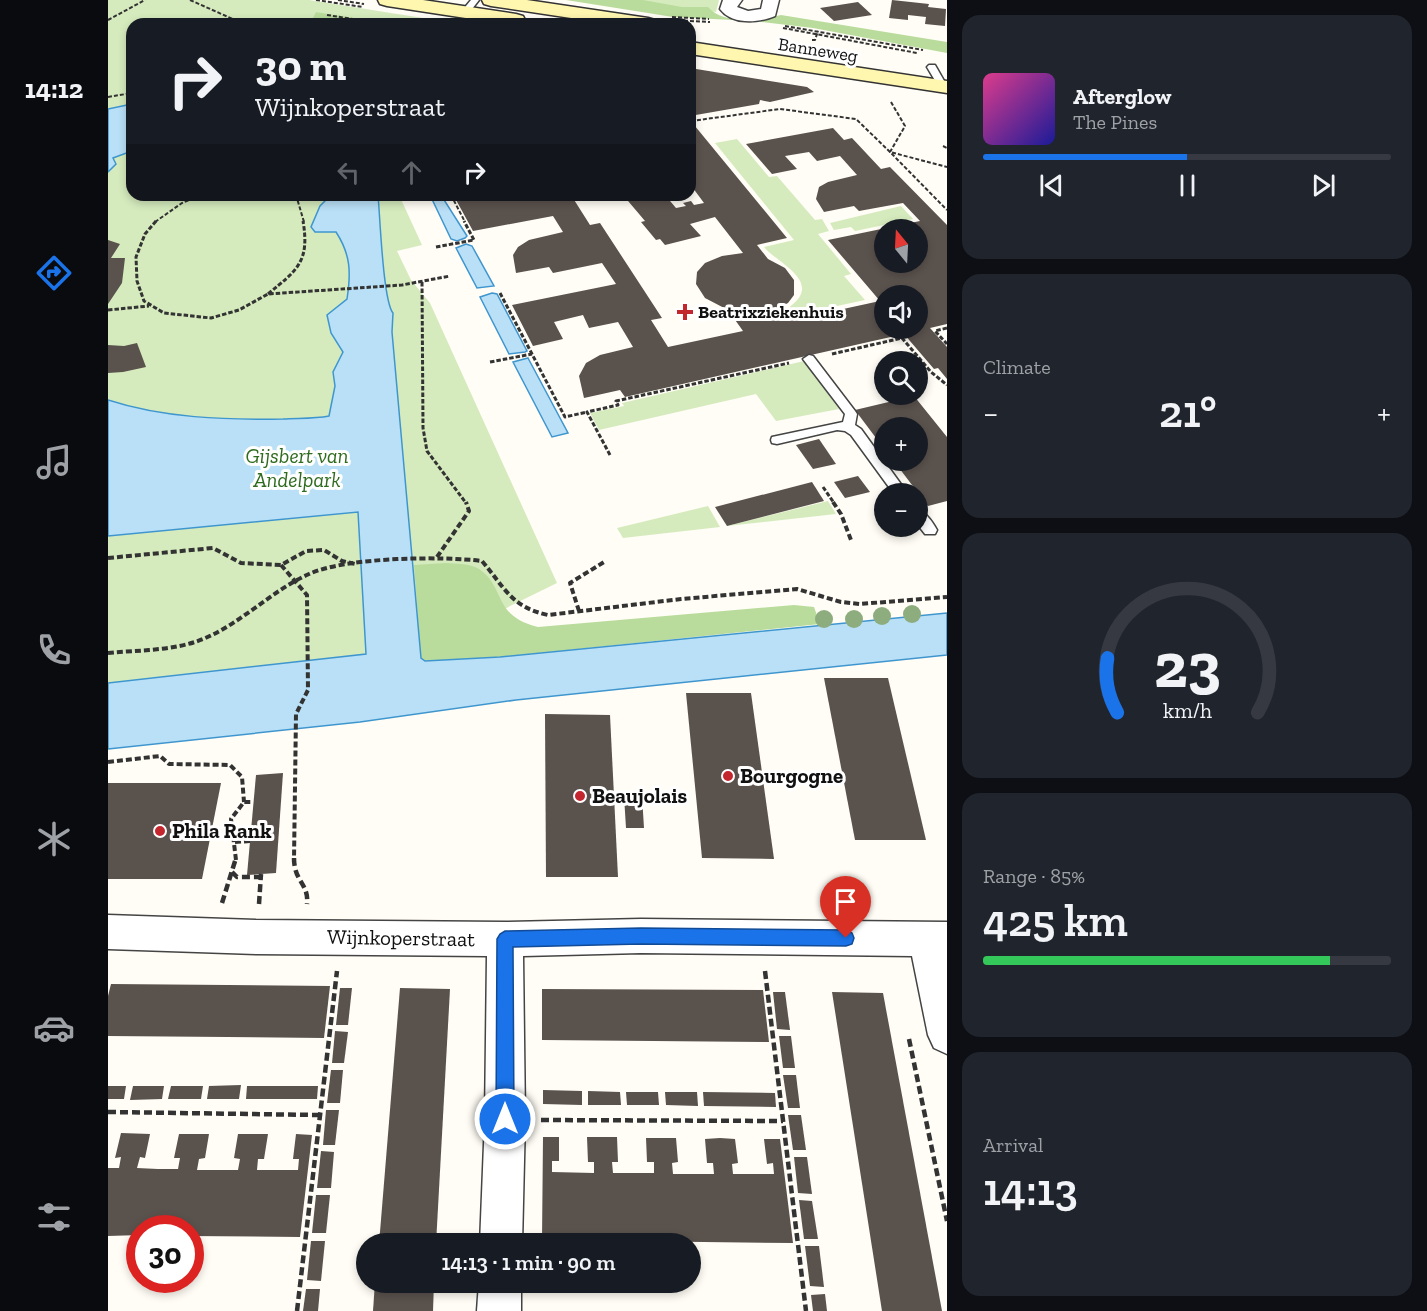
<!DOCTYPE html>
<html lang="en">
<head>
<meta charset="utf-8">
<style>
	:root { --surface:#171b24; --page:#20242c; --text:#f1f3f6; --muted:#9ea1a6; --line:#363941; --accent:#1a73e8 }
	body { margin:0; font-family:"Zilla Slab",serif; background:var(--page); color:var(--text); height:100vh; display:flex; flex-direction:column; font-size:22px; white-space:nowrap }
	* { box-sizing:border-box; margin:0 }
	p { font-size:20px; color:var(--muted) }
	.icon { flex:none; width:33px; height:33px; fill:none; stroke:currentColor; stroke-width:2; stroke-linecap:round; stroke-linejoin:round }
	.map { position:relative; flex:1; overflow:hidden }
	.panel { display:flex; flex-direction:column; gap:15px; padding:15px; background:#0d0f14; width:480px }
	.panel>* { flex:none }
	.top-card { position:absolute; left:18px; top:18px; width:570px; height:183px; border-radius:18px; box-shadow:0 3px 9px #0003; background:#171b24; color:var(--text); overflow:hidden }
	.needle { width:39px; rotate:342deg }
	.fabs { position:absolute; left:766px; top:219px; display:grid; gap:12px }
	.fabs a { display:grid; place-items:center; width:54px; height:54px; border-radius:50%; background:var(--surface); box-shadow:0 3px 9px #0003; font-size:30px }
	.speed { position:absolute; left:18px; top:1215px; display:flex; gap:12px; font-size:30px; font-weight:700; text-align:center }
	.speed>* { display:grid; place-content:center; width:78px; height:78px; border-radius:50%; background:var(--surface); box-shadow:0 3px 9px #0003; line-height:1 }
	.speed .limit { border:9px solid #d22; background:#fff; color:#111 }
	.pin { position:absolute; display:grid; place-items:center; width:51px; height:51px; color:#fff; margin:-62px -26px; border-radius:50% 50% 50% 0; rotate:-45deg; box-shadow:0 0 6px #0007 }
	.pin .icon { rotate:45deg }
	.me { position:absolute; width:66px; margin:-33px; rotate:0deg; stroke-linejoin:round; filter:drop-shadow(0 0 4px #0008) }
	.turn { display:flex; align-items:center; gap:21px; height:126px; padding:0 30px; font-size:27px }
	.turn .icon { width:78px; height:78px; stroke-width:2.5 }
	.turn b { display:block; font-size:42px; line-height:51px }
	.lanes { display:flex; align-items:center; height:57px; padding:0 30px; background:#0003; justify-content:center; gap:30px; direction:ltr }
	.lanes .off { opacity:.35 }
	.big { font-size:45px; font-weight:600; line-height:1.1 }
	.panel .tile { flex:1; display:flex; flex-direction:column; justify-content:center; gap:9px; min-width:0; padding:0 21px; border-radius:18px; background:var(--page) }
	.panel .dial { align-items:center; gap:0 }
	.dial svg { height:156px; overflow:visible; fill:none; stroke:var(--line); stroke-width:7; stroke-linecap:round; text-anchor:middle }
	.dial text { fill:var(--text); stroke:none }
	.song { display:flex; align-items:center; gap:18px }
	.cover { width:72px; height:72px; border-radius:9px; background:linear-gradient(135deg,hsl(330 70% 55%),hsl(240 70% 35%)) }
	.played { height:6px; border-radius:3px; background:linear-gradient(90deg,var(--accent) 50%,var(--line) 50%) }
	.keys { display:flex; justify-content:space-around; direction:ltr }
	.heat { display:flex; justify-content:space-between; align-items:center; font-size:33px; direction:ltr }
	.charge { height:9px; border-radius:4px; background:linear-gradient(90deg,#34c759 85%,var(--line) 0) }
	.trip { position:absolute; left:248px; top:1233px; width:345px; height:60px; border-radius:30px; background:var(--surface); box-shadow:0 3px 9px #0003; font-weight:600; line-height:60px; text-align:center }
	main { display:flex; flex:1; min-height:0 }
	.tab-bar { display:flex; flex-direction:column; width:108px; justify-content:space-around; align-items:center; background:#090b0e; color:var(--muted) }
	.tab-bar .icon { width:42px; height:42px }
	.tab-bar .current { color:var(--accent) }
	.tab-bar b { font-size:27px; color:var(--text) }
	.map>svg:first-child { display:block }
	.green { fill:#d5ebbd }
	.forest { fill:#b9dc9c }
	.water { fill:#b9e0f7; stroke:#3f96cf; stroke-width:1.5 }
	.building { fill:#5a524d; fill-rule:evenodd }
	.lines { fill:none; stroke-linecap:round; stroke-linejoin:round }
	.service-casing { stroke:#444; stroke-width:3 }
	.minor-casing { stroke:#444; stroke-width:3 }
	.secondary-casing { stroke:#333; stroke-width:3 }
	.path-far3 { stroke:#333; stroke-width:2; stroke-dasharray:4 2; stroke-linecap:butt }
	.path-far2 { stroke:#333; stroke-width:3; stroke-dasharray:4.5 2; stroke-linecap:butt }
	.path-far1 { stroke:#333; stroke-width:4; stroke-dasharray:6 3; stroke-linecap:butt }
	.path { stroke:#333; stroke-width:4.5; stroke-dasharray:8 4; stroke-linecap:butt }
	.service { fill:#fff; fill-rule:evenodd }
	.minor { fill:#fff; fill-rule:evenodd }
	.secondary { fill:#fff6b0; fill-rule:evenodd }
	.tree { fill:#8dad7f }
	.route { fill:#1a73e8; stroke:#114b97; stroke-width:1.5 }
	.poi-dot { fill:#c4262e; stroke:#fff; stroke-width:2 }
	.labels { text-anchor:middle; stroke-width:6; stroke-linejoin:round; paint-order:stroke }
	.far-street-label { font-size:18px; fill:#111; stroke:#fff }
	.far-poi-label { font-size:18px; font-weight:bold; fill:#111; stroke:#fff; text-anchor:start }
	.park-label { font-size:21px; font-style:italic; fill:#2f6b1f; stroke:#fff }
	.poi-label { font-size:21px; font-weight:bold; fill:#111; stroke:#fff; text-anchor:start }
	.street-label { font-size:21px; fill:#111; stroke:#fff }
</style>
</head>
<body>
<main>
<nav class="tab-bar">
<b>14:12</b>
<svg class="icon current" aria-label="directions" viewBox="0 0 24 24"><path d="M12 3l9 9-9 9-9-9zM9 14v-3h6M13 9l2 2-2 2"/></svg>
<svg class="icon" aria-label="music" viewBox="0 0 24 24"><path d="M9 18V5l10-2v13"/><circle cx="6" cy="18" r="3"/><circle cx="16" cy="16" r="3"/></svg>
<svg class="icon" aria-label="phone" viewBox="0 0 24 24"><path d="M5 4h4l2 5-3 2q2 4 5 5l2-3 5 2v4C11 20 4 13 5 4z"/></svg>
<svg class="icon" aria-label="climate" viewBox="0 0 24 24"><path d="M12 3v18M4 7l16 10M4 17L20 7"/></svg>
<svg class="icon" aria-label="car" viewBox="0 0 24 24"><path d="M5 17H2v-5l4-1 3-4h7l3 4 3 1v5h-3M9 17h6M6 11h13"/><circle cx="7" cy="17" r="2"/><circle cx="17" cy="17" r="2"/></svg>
<svg class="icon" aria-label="filters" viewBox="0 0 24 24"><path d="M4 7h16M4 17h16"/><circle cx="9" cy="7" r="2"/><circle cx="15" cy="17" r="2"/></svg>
</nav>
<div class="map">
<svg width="839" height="1311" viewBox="0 0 839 1311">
	<rect width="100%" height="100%" fill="#fffdf5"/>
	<g class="green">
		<polygon points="0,0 201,0 340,22 339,24 24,24 24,195 291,195 314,245 289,251 303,280 322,303 449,583 319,647 0,683"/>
		<polygon points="529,0 611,0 608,12 532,3"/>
		<path d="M 629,139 L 661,177 L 669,176 L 707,220 L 714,219 L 721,231 L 710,234 L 743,274 L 736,276 L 757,300 L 682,316 L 677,310 C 720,283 670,264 656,247 L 686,240 L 607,143 Z"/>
		<polygon points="793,206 805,219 747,231 743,227 726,230 722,223"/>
		<polygon points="696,361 731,409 668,421 648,394 491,430 482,413 516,406 514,403"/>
		<polygon points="720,501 728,514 619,526"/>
		<polygon points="600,506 612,527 515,538 509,528"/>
	</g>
	<g class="forest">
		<path d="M 458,0 L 535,0 L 574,7 L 600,7 C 615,25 652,20 673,15 L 839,42 L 839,53 L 705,28 L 645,21 L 565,17 Z"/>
		<polygon points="208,12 284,24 202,24"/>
		<path d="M 338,563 C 349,564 361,563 371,569 C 398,587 384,616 430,627 L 686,605 L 706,607 L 712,624 L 392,657 L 317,661 L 313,658 L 306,565 Z"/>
	</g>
	<g class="water">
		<polygon points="24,104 24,151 5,158 8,164 0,172 0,109"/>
		<path d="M 223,195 L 270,195 C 272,216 275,301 285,313 L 284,332 L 313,658 L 317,661 L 392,657 L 839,613 L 839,655 L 408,700 L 252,722 L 0,749 L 0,683 L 258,654 L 250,512 L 0,536 L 0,400 C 55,418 117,420 175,419 C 190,418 206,419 221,416 L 227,386 L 225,372 L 235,352 L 223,333 L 219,315 L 239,299 C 243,273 243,255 228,232 L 207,232 L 203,227 L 212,206 Z"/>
		<polygon points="322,195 333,195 359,236 357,238 349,241 343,239"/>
		<polygon points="358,244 364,246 386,286 369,288 348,248"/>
		<polygon points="384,293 389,294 419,351 417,352 401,354 372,297"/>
		<polygon points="420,358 460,433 444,437 405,362"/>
	</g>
	<g class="building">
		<polygon points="784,0 821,4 820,7 838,9 837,26 817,24 818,17 800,15 800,20 781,18"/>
		<polygon points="750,2 764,15 726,21 712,8"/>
		<polygon points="582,68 699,87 706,92 662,102 652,100 651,104 582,116"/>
		<path d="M 582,120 L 679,238 L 649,245 L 660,259 L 677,268 L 686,280 L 686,295 L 680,303 L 670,308 L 680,321 L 772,301 L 720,240 L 812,221 L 795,203 L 751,211 L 746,206 L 716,212 L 708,199 L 711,187 L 720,182 L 749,175 L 732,156 L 709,161 L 701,152 L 677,156 L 689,169 L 664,174 L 638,144 L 725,128 L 736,140 L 744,138 L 773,169 L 782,167 L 839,225 L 839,324 L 822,328 L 839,347 L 839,379 L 830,368 L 826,369 L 796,334 L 517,397 L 512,390 L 476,398 L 471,376 L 478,363 L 492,355 L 525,347 L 510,322 L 481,328 L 475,315 L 446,322 L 455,339 L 425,346 L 404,305 L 508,284 L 494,263 L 445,273 L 441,267 L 408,273 L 405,255 L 410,247 L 421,240 L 455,232 L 445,216 L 365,231 L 347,198 L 363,195 L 463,195 L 482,225 L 492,223 L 554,318 L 543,320 L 560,347 L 635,331 L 620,310 L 597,298 L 588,284 L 589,272 L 597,263 L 614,256 L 635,253 L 607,217 L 582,224 L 593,236 L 557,245 L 552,239 L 548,240 L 533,222 L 537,221 L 515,195 L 557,195 L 568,208 L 578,206 L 575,203 L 583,201 L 586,205 L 596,203 L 582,184 ZM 777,230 L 810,230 L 810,262 L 777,262 ZM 777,296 L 810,296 L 810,328 L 777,328 Z"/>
		<polygon points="0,240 12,244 3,258 17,258 14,283 0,304"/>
		<polygon points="29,343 38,367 15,372 0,373 0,345 16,346"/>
		<polygon points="806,396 839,437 839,501 820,506 785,460 810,460 810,428 777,428 777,450 747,410"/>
		<polygon points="711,439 728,464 705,469 688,445"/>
		<polygon points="750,476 762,492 737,498 726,482"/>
		<polygon points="704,482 716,501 619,526 607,507"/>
		<polygon points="716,678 780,678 818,840 747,840"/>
		<polygon points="578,693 643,693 666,859 594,858"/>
		<polygon points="437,714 502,715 510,877 438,877"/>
		<polygon points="175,773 168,873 139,875 148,775"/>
		<polygon points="0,783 113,783 94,879 0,879"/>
		<polygon points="516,796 534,796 536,828 518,828"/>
		<polygon points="3,984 222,986 216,1038 0,1036 0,996"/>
		<polygon points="232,988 244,988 240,1025 228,1025"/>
		<polygon points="292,988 342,989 328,1244 271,1244"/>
		<polygon points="434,989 655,990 661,1042 434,1040"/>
		<polygon points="665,992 677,992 682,1030 669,1029"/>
		<polygon points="724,992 775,993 834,1311 774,1311"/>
		<polygon points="227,1031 240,1032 236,1063 224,1063"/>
		<polygon points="671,1036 683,1036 687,1068 675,1068"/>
		<polygon points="223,1070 235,1070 232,1103 219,1103"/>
		<polygon points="675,1075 688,1075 692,1108 680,1108"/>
		<polygon points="133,1085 131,1099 99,1099 101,1086"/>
		<polygon points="0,1086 18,1086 16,1099 0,1099"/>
		<polygon points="25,1086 56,1086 54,1099 22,1100"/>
		<polygon points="63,1086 95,1086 93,1099 60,1099"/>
		<polygon points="139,1086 210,1086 209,1099 138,1099"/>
		<polygon points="435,1090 474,1091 474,1105 435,1104"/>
		<polygon points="480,1091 512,1092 513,1105 480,1105"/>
		<polygon points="518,1092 550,1092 551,1105 519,1105"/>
		<polygon points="557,1092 589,1092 590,1106 558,1105"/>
		<polygon points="595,1092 667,1093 668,1107 596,1106"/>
		<polygon points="218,1110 231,1110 227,1145 215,1145"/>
		<polygon points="680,1115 693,1115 698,1150 685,1150"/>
		<polygon points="13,1133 42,1134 37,1158 32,1157 29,1168 50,1169 70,1169 72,1158 66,1158 71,1134 101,1134 97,1158 91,1159 89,1170 130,1170 132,1159 126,1158 130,1134 160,1134 156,1159 150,1159 149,1170 190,1170 191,1159 185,1159 188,1134 204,1135 192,1237 82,1236 82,1228 32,1228 32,1235 0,1236 0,1168 11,1168 13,1157 7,1158"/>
		<polygon points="435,1137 451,1137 451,1161 444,1161 444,1172 486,1173 486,1162 480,1162 479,1137 509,1137 510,1162 504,1162 505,1173 546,1173 546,1162 539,1162 538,1138 568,1138 570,1162 564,1163 565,1174 606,1174 605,1163 599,1163 597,1139 612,1138 627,1139 630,1163 624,1164 625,1174 666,1174 665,1163 659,1164 656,1139 672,1139 685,1243 434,1240"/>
		<polygon points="213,1151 226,1152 223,1188 209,1188"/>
		<polygon points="686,1157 699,1157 704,1194 690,1193"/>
		<polygon points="208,1195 222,1195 218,1233 204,1233"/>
		<polygon points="691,1200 704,1201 710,1239 696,1239"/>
		<polygon points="203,1241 217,1241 213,1281 199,1280"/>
		<polygon points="697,1246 711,1246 716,1287 702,1286"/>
		<polygon points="267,1282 326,1282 325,1311 265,1311"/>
		<polygon points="198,1289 212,1289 210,1311 195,1311"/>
		<polygon points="717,1294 719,1311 705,1311 703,1295"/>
	</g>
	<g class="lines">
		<defs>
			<g id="service">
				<polygon points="363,0 371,0 360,14 354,14 353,12"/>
				<polygon points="821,65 827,65 839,86 838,89 832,89 819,67"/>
				<polygon points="701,355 705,356 747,411 749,414 747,425 753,429 800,494 786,494 743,435 737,431 729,430 669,444 664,443 663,440 664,437 735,422 737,414 695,359"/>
				<path d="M 810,510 C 818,512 825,523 829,530 L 827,534 L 817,534 L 810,525 Z"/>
			</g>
			<g id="minor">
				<path d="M 615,0 L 634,0 L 629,7 L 640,11 L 653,9 L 655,0 L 671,0 L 667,16 C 650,23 624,25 612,9 Z"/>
				<polygon points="0,915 148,920 397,922 533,919 839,922 839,1054 826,1048 820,1035 804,956 533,953 415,956 417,1119 414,1244 372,1244 377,1119 379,956 148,954 0,949"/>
				<polygon points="371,1282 413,1282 413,1311 369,1311"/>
			</g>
			<g id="secondary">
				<polygon points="270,0 315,0 408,14 415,16 417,20 415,24 397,24 279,6 272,4"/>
				<polygon points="374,0 419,0 540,18 547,20 549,24 503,24 383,6 376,4"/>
				<polygon points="582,42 839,81 839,93 582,54"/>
			</g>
		</defs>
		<use href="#service" class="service-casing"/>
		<use href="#minor" class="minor-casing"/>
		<use href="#secondary" class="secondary-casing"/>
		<g class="path-far3">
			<polyline points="82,0 136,24"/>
			<polyline points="208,0 255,7"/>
			<polyline points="230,0 256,4"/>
			<polyline points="219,15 271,23"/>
			<polyline points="564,17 601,19"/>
			<polyline points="0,20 37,0"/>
			<polyline points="564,20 602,22"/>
			<polyline points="109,22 112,24"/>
			<polyline points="677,26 815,50"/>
			<polyline points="675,28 809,53"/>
			<polyline points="704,40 707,40 710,31"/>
			<polyline points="0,97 24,93"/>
			<polyline points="783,102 797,126 782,152 839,210"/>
			<polyline points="583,121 672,109 748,119 782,152 839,167"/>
			<polyline points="835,146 839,148"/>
			<polyline points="188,195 196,222"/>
			<polyline points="343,195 357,222"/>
			<polyline points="47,222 74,203 94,195"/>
		</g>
		<g class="path-far2">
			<polyline points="48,221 37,234 28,257 29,281 36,301 56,313 103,318 131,310 160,294 294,285 342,276"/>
			<polyline points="328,247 366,240 356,221"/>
			<polyline points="314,282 315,428 319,451 358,503"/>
			<polyline points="392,293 457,417 479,412"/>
			<path d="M 160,294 C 189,270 202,262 195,221"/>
			<polyline points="0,310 41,306"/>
			<polyline points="839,328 827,331 839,344"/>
			<polyline points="724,354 794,338 823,372 839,385"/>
			<polyline points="382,362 424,354"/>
			<polyline points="502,455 479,412 510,405 508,401 681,363"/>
			<polyline points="715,487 726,503"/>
		</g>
		<g class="path-far1">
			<polyline points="725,502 733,514 743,540"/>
			<polyline points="329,557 361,511 358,502"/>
			<polyline points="0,558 105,548 133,563 173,565 198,551 216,550 234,561 247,564"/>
			<polyline points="173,565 199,595 200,690 188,714 186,860"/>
			<polyline points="471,611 462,583 496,562"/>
			<path d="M 0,653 C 31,650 66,651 95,639 C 134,623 163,591 201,574 C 238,557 333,556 374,561 C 397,588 403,607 440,615 L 573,599 L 689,589 L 733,602 L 752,604 L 839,597"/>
			<polyline points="0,762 52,756 61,764 122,765 134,777 136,802"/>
			<polyline points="127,842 142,841"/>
			<polyline points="128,860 123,819 136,802 145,802"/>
		</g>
		<g class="path">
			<path d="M 186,858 C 186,882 201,883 199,904"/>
			<polyline points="124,872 129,877 153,877"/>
			<polyline points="114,903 128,858"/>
			<polyline points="151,904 153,874"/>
			<polyline points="657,971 698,1311"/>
			<polyline points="801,1039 839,1221"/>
			<polyline points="0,1112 212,1115"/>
			<polyline points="433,1120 675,1121"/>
			<polyline points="189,1311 229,971"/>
		</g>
		<use href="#service" class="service"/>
		<use href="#minor" class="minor"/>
		<use href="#secondary" class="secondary"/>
	</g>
	<g class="tree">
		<circle cx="804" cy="614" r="9"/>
		<circle cx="774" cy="616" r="9"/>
		<circle cx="716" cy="619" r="9"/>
		<circle cx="746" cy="619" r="9"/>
	</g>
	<polygon class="route" points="533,928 738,930 744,933 746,938 744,944 738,946 533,944 405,947 406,1119 403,1126 397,1128 390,1126 388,1119 389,939 392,934 397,931"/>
	<g class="poi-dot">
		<path d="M574 303h6v6h6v6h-6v6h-6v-6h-6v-6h6z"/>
		<circle cx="620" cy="776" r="6"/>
		<circle cx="472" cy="796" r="6"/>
		<circle cx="52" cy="831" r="6"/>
	</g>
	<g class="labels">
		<g class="far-street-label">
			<text transform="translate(710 50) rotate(9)" y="6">Banneweg</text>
		</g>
		<g class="far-poi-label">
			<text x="590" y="318">Beatrixziekenhuis</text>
		</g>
		<g class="park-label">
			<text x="189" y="463">Gijsbert van<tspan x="189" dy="24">Andelpark</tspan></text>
		</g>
		<g class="poi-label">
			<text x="632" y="783">Bourgogne</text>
			<text x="484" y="803">Beaujolais</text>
			<text x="64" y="838">Phila Rank</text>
		</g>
		<g class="street-label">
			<text transform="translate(293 938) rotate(1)" y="7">Wijnkoperstraat</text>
		</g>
	</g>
</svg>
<div class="fabs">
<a><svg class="needle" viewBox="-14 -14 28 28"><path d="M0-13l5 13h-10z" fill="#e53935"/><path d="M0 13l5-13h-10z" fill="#9ea1a6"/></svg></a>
<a><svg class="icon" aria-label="sound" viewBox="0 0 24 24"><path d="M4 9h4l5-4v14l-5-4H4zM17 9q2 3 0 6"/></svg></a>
<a><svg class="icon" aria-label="search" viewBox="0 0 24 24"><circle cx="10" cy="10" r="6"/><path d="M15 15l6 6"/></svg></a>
<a>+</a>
<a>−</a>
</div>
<div class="speed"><div class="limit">30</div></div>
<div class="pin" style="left:738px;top:938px;background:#d93025"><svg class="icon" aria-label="arrive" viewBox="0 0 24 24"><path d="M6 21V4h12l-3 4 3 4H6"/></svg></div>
<svg class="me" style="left:397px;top:1119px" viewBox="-20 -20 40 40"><circle r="17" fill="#1a73e8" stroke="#fff" stroke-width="3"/><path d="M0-11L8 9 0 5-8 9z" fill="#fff"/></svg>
<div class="trip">14:13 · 1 min · 90 m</div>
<div class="top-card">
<div class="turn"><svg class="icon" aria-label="right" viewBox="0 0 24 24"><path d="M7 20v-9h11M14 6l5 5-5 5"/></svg><div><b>30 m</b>Wijnkoperstraat</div></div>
<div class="lanes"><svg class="icon off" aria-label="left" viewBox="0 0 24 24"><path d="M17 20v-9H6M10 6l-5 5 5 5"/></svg><svg class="icon off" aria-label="ahead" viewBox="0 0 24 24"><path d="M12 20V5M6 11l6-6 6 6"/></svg><svg class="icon" aria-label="right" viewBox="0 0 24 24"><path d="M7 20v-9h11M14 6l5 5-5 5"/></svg></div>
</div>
</div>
<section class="panel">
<div class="tile">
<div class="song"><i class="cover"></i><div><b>Afterglow</b><p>The Pines</p></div></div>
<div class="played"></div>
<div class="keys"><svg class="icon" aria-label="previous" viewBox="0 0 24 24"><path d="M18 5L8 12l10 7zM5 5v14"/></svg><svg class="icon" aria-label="pause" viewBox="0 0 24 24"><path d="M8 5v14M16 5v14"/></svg><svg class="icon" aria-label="next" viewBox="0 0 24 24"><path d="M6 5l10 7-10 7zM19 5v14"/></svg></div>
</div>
<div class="tile"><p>Climate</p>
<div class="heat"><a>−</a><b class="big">21°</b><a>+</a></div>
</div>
<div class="tile dial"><svg viewBox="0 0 100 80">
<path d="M14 69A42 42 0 1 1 86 69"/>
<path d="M14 69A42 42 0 0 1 9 41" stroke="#1a73e8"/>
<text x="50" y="56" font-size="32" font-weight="700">23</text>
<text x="50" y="72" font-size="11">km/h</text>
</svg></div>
<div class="tile"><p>Range · 85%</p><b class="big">425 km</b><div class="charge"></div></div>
<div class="tile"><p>Arrival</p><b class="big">14:13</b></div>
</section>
</main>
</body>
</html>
